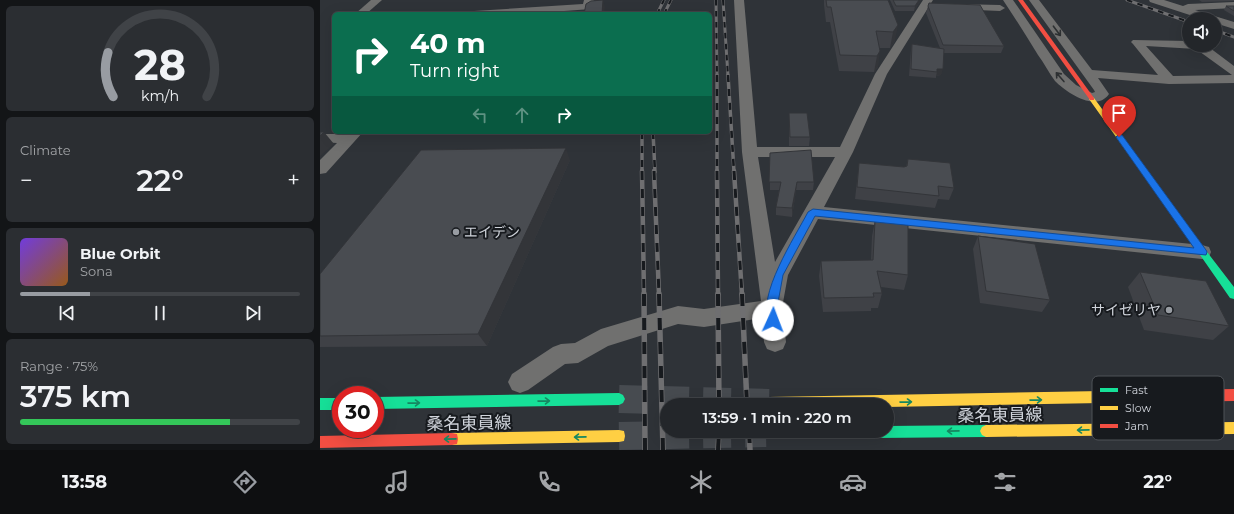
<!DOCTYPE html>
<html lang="en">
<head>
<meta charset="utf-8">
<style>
	:root { --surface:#23262a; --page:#2b2e32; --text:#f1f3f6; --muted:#a3a5a8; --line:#404347; --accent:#989ca2 }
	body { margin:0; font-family:Montserrat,"Noto Sans JP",sans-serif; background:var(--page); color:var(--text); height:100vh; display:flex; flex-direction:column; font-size:15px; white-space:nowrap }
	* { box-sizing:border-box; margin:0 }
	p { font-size:13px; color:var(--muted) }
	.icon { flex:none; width:22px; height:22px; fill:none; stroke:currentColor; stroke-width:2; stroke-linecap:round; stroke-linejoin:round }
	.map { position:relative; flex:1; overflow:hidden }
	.drawer { display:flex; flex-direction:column; gap:6px; padding:6px; background:#131517; width:320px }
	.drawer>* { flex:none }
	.top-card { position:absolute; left:12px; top:12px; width:380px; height:122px; border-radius:6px; box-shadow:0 4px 16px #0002,0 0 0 1px var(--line); background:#0b6e4f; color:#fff; overflow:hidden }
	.fabs { position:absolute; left:862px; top:12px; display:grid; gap:8px }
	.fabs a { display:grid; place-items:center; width:40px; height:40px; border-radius:50%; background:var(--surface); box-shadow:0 4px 16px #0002,0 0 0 1px var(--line); font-size:20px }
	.speed { position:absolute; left:12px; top:386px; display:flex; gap:8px; font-size:20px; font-weight:700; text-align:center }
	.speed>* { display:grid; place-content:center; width:52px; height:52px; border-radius:50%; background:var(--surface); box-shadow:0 4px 16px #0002,0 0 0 1px var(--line); line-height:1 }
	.speed .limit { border:6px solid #d22; background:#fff; color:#111 }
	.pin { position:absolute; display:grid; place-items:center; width:34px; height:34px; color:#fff; margin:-41px -17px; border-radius:50% 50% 50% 0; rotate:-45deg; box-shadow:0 0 4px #0007 }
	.pin .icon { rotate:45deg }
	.me { position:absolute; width:44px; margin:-22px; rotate:2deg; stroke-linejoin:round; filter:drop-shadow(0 0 3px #0008) }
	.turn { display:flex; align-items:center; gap:14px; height:84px; padding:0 12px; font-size:18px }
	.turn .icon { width:52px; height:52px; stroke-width:2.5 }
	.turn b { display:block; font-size:28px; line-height:34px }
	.lanes { display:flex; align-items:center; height:38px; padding:0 12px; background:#0003; justify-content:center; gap:20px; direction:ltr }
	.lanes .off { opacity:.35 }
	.big { font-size:30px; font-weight:600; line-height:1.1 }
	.drawer .widget { flex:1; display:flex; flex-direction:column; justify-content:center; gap:6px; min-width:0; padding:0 14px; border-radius:6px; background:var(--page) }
	.drawer .dial { align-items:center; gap:0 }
	.dial svg { height:104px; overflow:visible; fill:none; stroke:var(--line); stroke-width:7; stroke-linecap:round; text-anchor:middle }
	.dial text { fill:var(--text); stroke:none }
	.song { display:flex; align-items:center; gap:12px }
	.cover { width:48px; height:48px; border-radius:6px; background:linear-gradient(135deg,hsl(260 70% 55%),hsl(30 70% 35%)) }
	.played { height:4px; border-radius:2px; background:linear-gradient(90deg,var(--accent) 25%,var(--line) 25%) }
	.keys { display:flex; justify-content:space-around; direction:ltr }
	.heat { display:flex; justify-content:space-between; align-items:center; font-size:22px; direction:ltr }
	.charge { height:6px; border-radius:3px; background:linear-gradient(90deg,#34c759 75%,var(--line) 0) }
	.trip { position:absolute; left:340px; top:398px; width:234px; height:40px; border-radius:20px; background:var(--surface); box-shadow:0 4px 16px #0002,0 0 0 1px var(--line); font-weight:600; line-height:40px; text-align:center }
	.dock { display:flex; height:64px; justify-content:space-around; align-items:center; background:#0e0f11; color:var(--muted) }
	.dock .icon { width:28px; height:28px }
	.dock .current { color:var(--accent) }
	.dock b { font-size:18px; color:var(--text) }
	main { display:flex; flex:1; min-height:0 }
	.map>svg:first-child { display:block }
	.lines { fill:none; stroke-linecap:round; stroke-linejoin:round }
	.secondary-tunnel { stroke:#474b50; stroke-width:28; stroke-dasharray:28 14; stroke-linecap:butt }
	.street { fill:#70706f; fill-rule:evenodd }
	.fast { fill:#16e098; fill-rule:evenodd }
	.slow { fill:#ffcf43; fill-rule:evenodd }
	.jam { fill:#f24e42; fill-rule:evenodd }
	.rail-far3-casing { stroke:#6f6f71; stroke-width:3 }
	.rail-far2-casing { stroke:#6f6f71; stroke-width:3.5 }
	.rail-far1-casing { stroke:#6f6f71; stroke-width:4.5 }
	.rail-casing { stroke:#6f6f71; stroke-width:5.5 }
	.rail-far3 { stroke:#171a1e; stroke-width:2; stroke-dasharray:5.5; stroke-linecap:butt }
	.rail-far2 { stroke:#171a1e; stroke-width:2.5; stroke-dasharray:7; stroke-linecap:butt }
	.rail-far1 { stroke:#171a1e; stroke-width:3; stroke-dasharray:9; stroke-linecap:butt }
	.rail { stroke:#171a1e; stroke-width:4; stroke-dasharray:12; stroke-linecap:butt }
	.wall { fill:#3f4146 }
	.shaded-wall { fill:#333539 }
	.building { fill:#494c51; stroke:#333539 }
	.oneway { stroke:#2d3032 }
	.oneway2 { stroke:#168761 }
	.route { fill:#1a73e8; stroke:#114b97 }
	.poi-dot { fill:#989ca2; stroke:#171a1e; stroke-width:1.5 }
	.labels { text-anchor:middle; stroke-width:4; stroke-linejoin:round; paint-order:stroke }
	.poi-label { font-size:14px; fill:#d0d4db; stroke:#171a1e; text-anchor:start }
	.near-street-label { font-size:17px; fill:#d0d4db; stroke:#171a1e }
	.key { fill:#171a1e; stroke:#4e5257; stroke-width:1 }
	.key-label { font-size:11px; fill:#d0d4db }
</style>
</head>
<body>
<main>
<section class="drawer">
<div class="widget dial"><svg viewBox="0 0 100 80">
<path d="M14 69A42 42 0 1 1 86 69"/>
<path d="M14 69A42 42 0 0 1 10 35" stroke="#989ca2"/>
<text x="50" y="56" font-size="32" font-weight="700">28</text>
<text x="50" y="72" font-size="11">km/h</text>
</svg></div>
<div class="widget"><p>Climate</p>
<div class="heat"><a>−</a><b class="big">22°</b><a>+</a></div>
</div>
<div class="widget">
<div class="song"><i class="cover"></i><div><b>Blue Orbit</b><p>Sona</p></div></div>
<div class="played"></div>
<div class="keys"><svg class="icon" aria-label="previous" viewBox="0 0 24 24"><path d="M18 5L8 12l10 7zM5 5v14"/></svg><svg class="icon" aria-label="pause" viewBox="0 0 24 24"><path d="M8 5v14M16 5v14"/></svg><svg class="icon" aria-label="next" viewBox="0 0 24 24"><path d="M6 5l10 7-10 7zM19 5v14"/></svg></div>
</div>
<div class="widget"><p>Range · 75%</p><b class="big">375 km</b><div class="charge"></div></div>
</section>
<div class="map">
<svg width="914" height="450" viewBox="0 0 914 450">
	<rect width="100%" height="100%" fill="#2f3338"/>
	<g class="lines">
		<g class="secondary-tunnel">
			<polyline points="299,399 449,403"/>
			<polyline points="299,436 446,433"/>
		</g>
		<g class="street">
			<polygon points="51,0 62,0 46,14 35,14"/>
			<polygon points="264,0 274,0 271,9 204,14 149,14 154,11 263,4"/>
			<path d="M 414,0 L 424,0 L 437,147 L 520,147 L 555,74 L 603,0 L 613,0 L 567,74 L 533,152 L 504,207 L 882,245 L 889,247 L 891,252 L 889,257 L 882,259 L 498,219 L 468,275 L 462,308 L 466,342 L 463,349 L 455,352 L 447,349 L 444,342 L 442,318 L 384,327 L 358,324 L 288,346 L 258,363 L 245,364 L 208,390 L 200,393 L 192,390 L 188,382 L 192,374 L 233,347 L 241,344 L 255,343 L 281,329 L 358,306 L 384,309 L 441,301 L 422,152 ZM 438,157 L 515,157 L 455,262 Z"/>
			<path d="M 683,0 L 693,0 L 744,74 L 756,85 L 772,93 L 775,92 L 774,90 L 709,0 L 719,0 L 772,70 L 838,75 L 813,44 L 811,42 L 813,40 L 869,41 L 869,45 L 886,45 L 914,66 L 914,83 L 849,84 L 778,78 L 789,94 C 776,113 746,92 735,81 C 729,73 724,63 718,55 C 707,37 695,18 683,0 ZM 826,46 L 876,49 L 912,75 L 853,76 Z"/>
			<polygon points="829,0 844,0 863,6 868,4 914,2 914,8 875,10 914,22 914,29 895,23 895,19 882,19 830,2"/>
			<polygon points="637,4 680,5 685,8 680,11 633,9 632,7 633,5"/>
			<polygon points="28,132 43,132 6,173 0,174 0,160 17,143 0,142 0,134 25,134"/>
		</g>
		<g class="fast">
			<polygon points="881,246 884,248 914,287 914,299 910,298 878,252 876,250 878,248"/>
			<polygon points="299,393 303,395 305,399 303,403 299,405 55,409 55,397"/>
			<rect x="0" y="398" width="21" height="12"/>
			<polygon points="666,425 670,427 672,431 670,435 666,437 446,439 441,438 440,433 440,431 567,431 567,426"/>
		</g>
		<g class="slow">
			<polygon points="772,97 774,98 884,248 886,250 884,252 878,252 769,99"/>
			<polygon points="782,391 786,393 788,397 786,401 782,403 567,407 567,405 444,405 443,403 445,399 449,397"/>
			<polygon points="914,422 914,434 666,437 662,435 660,431 662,427 666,425"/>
			<polygon points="299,430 304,431 305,436 304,441 299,442 132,445 127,444 126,439 127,434 132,433"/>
		</g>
		<g class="jam">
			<polygon points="698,0 703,0 774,98 774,100 770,100"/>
			<polygon points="914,389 914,401 782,403 778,401 776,397 778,393 782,391"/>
			<polygon points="132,433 137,434 138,439 137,444 132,445 0,448 0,436"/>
		</g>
		<defs>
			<g id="rail-far3">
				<polyline points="396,0 397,76"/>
				<polyline points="403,0 408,76"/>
				<polyline points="807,0 869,22"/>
				<polyline points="337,14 344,0"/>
				<polyline points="344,14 351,0"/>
				<polyline points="895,30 914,37"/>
			</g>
			<g id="rail-far2">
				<polyline points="397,75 397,172"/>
				<polyline points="408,75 414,172"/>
				<polyline points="322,132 322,172"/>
				<polyline points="333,132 335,172"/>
			</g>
			<g id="rail-far1">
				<polyline points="322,171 324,295"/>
				<polyline points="334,171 339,295"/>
				<polyline points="397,171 398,295"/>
				<polyline points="414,171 422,295"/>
			</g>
			<g id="rail">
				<polyline points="324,294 325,450"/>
				<polyline points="339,294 343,450"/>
				<polyline points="398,294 399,405"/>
				<polyline points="422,294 427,405"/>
				<polyline points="429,431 430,450"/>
				<polyline points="398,450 399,431"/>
			</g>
		</defs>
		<use href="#rail-far3" class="rail-far3-casing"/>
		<use href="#rail-far2" class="rail-far2-casing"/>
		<use href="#rail-far1" class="rail-far1-casing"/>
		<use href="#rail" class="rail-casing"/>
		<use href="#rail-far3" class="rail-far3"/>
		<use href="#rail-far2" class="rail-far2"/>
		<use href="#rail-far1" class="rail-far1"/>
		<use href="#rail" class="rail"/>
	</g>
	<g class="wall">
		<polygon points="504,0 568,0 575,41 570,48 559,48 558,67 554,72 519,71 510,22 506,22 504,5"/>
		<polygon points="570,0 601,0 594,11 575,11"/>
		<polygon points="879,0 914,0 914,1 882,2"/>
		<polygon points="608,6 684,46 681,53 624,53 621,75 616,76 616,78 589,76 591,50 592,44 620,48 606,13"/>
		<polygon points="906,6 914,6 914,16 904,10"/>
		<polygon points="469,113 490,137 489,146 469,146"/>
		<polygon points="450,153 494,182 493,190 476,190 472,217 456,215 456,207 459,190 450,190"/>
		<polygon points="588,159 634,188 629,200 618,199 615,208 535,199 539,163 584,167 586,167"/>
		<polygon points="250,160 167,346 0,347 0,274"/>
		<polygon points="555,221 588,275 584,290 561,287 562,293 558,308 551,308 551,311 503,312 499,276 501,261 551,260 552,236"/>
		<polygon points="658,236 730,300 722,312 660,303 653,249"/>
		<polygon points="820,272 909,326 893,340 824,330 808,287"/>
	</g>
	<g class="shaded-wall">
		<polygon points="283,0 285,7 284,14 282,14"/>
		<polygon points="599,0 601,0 594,11 595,6"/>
		<polygon points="578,25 575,41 570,48 573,32"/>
		<polygon points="560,51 558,67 554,72 557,56"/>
		<polygon points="617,69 623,69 621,75 616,76 617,72"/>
		<polygon points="4,132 14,144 0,156 0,136"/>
		<polygon points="246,148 250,160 167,346 158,334"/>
		<polygon points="477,182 476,190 472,217 472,208"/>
	</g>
	<g class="building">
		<polygon points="283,0 282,14 264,14 266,4 271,1"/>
		<polygon points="506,0 568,0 578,25 573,32 556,31 560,51 557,56 520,55 511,7 507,7"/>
		<polygon points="573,0 599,0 595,6 576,6"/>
		<polygon points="609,3 660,5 684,46 623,45 608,6"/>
		<polygon points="906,6 914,6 914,11"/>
		<polygon points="592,44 624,49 623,69 617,69 617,72 591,69"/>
		<polygon points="469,113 487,113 490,137 470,137"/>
		<polygon points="0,132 4,132 0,136"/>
		<polygon points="246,148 158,334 0,336 0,274 101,150"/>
		<polygon points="491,150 494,182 477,182 472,208 456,207 461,182 449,182 450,153"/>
		<polygon points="588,159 630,163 634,188 618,186 619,196 537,187 539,163 584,167 587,166"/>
		<polygon points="555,221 588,225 588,275 557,271 562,293 553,293 554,297 504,298 501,261 553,260"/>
		<polygon points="658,236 715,244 730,300 666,291"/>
		<polygon points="820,272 886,281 909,326 838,315"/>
	</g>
	<defs><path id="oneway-shaft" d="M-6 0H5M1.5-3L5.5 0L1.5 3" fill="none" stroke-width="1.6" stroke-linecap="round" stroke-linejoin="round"/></defs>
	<g class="oneway">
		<use href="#oneway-shaft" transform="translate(737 31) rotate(53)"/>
		<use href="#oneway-shaft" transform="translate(740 77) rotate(-131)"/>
	</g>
	<g class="oneway2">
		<use href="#oneway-shaft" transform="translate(716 400) rotate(-1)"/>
		<use href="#oneway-shaft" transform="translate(224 401) rotate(-1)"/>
		<use href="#oneway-shaft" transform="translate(586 402) rotate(-1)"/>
		<use href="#oneway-shaft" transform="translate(94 403) rotate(-1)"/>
		<use href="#oneway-shaft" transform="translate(763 430) rotate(179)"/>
		<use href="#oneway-shaft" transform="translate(633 431) rotate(179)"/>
		<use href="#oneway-shaft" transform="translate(260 437) rotate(179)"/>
		<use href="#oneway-shaft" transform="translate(130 439) rotate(179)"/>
	</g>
	<path class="route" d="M 799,134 L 802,135 L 886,250 L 887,252 L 886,255 L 495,216 L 463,275 L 457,308 L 458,320 L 457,323 L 449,323 C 436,296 475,237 488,212 L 493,209 L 874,248 L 796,137 Z"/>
	<g class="poi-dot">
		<circle cx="136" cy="232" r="4"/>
		<circle cx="849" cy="310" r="4"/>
	</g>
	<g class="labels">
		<g class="poi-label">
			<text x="144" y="237">エイデン</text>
			<text x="841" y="315" text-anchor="end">サイゼリヤ</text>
		</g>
		<g class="near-street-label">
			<text transform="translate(680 415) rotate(-1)" y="6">桑名東員線</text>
			<text transform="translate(149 423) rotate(-1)" y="6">桑名東員線</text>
		</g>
	</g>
	<rect x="772" y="376" width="132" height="64" rx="6" class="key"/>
	<rect x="780" y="388" width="18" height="4" fill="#16e098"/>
	<rect x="780" y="406" width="18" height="4" fill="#ffcf43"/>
	<rect x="780" y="424" width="18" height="4" fill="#f24e42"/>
	<g class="key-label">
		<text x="805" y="394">Fast</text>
		<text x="805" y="412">Slow</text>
		<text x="805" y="430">Jam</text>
	</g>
</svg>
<div class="fabs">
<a><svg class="icon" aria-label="sound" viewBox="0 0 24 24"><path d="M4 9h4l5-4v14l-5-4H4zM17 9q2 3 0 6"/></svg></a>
</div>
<div class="speed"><div class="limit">30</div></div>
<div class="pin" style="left:799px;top:137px;background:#d93025"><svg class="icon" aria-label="arrive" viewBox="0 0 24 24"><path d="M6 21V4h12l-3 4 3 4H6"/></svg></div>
<svg class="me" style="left:453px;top:320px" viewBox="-20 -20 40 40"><circle r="19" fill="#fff"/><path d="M0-13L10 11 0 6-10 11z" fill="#1a73e8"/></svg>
<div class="trip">13:59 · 1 min · 220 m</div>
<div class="top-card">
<div class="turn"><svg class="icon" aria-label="right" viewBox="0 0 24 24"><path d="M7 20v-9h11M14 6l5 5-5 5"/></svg><div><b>40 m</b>Turn right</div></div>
<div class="lanes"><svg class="icon off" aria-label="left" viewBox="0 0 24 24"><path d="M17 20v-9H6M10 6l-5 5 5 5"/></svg><svg class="icon off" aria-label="ahead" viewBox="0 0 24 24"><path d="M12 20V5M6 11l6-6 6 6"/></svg><svg class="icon" aria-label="right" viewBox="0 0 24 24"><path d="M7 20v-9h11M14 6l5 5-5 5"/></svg></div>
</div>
</div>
</main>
<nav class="dock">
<b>13:58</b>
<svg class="icon current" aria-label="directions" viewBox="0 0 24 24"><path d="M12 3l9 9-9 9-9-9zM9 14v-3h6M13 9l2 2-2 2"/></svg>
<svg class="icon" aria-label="music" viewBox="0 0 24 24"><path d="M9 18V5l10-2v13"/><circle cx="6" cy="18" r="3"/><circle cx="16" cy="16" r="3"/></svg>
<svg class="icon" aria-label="phone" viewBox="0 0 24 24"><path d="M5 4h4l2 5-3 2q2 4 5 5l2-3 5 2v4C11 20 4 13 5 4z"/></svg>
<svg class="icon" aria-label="climate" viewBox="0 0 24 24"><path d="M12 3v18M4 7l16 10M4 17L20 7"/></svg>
<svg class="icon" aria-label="car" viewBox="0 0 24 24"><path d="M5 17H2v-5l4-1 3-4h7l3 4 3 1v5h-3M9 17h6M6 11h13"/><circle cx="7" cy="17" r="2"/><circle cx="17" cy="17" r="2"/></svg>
<svg class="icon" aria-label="filters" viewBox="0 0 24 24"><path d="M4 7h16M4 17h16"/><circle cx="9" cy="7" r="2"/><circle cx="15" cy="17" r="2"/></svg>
<b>22°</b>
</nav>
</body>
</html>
